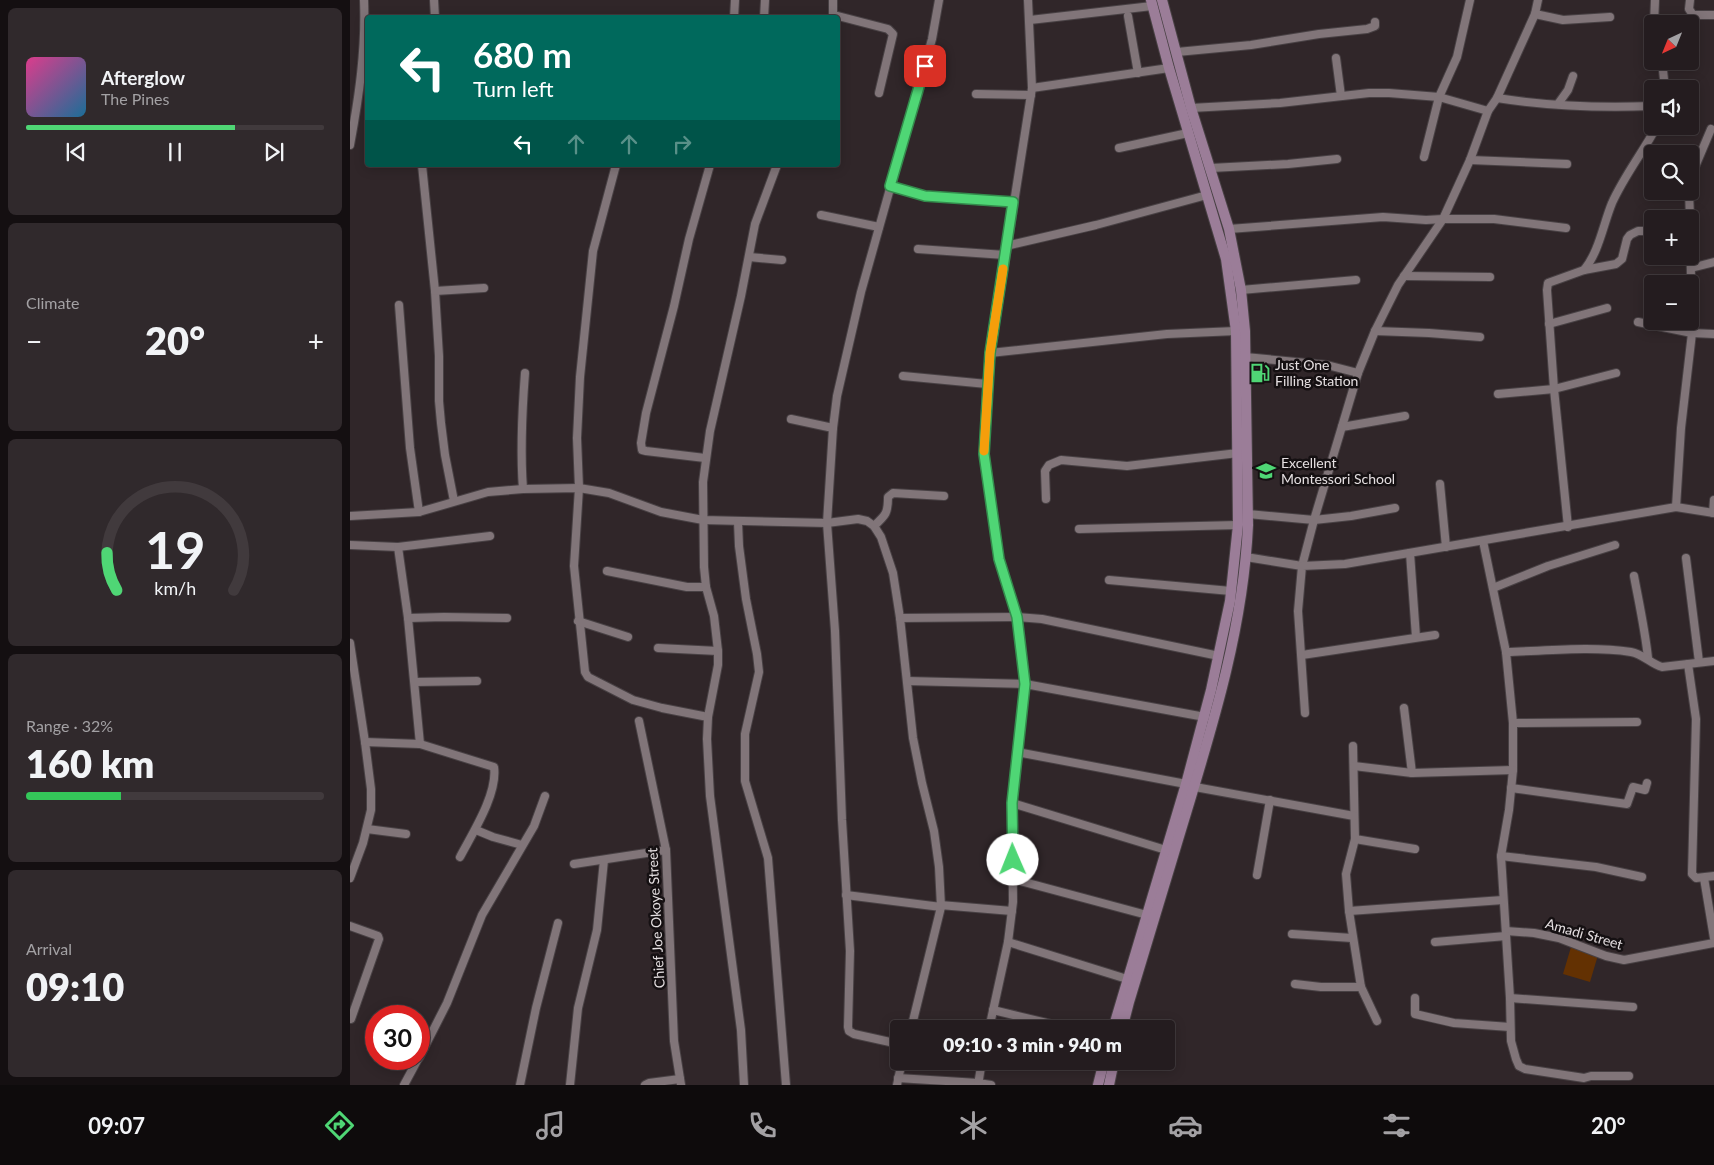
<!DOCTYPE html>
<html lang="en">
<head>
<meta charset="utf-8">
<style>
	:root { --surface:#241c1f; --page:#30292c; --text:#f1f3f6; --muted:#a3a1a4; --line:#413a3d; --accent:#4fd675 }
	body { margin:0; font-family:Lato,sans-serif; background:var(--page); color:var(--text); height:100vh; display:flex; flex-direction:column; font-size:19px; white-space:nowrap }
	* { box-sizing:border-box; margin:0 }
	p { font-size:16px; color:var(--muted) }
	.icon { flex:none; width:28px; height:28px; fill:none; stroke:currentColor; stroke-width:2; stroke-linecap:round; stroke-linejoin:round }
	.map { position:relative; flex:1; overflow:hidden }
	.details { display:flex; flex-direction:column; gap:8px; padding:8px; background:#140f11; width:350px }
	.details>* { flex:none }
	.guide { position:absolute; left:15px; top:15px; width:475px; height:152px; border-radius:5px; box-shadow:0 2px 12px #0003,0 0 0 1px var(--line); background:#00695c; color:#fff; overflow:hidden }
	.needle { width:32px; rotate:223deg }
	.buttons { position:absolute; left:1294px; top:15px; display:grid; gap:10px }
	.buttons a { display:grid; place-items:center; width:55px; height:55px; border-radius:5px; background:var(--surface); box-shadow:0 2px 12px #0003,0 0 0 1px var(--line); font-size:25px }
	.speed { position:absolute; left:15px; top:1005px; display:flex; gap:10px; font-size:25px; font-weight:700; text-align:center }
	.speed>* { display:grid; place-content:center; width:65px; height:65px; border-radius:50%; background:var(--surface); box-shadow:0 2px 12px #0003,0 0 0 1px var(--line); line-height:1 }
	.speed .limit { border:8px solid #d22; background:#fff; color:#111 }
	.pin { position:absolute; display:grid; place-items:center; width:42px; height:42px; color:#fff; margin:-21px; border-radius:10px; box-shadow:0 2px 8px #0006 }
	.me { position:absolute; width:55px; margin:-28px; rotate:359deg; stroke-linejoin:round; filter:drop-shadow(0 0 4px #0008) }
	.turn { display:flex; align-items:center; gap:18px; height:105px; padding:0 25px; font-size:22px }
	.turn .icon { width:65px; height:65px; stroke-width:2.5 }
	.turn b { display:block; font-size:35px; line-height:42px }
	.lanes { display:flex; align-items:center; height:48px; padding:0 25px; background:#0003; justify-content:center; gap:25px; direction:ltr }
	.lanes .off { opacity:.35 }
	.big { font-size:38px; font-weight:800; line-height:1.1 }
	.details .card { flex:1; display:flex; flex-direction:column; justify-content:center; gap:8px; min-width:0; padding:0 18px; border-radius:8px; background:var(--page) }
	.details .dial { align-items:center; gap:0 }
	.dial svg { height:130px; overflow:visible; fill:none; stroke:var(--line); stroke-width:7; stroke-linecap:round; text-anchor:middle }
	.dial text { fill:var(--text); stroke:none }
	.song { display:flex; align-items:center; gap:15px }
	.cover { width:60px; height:60px; border-radius:8px; background:linear-gradient(135deg,hsl(330 70% 55%),hsl(200 70% 35%)) }
	.played { height:5px; border-radius:2px; background:linear-gradient(90deg,var(--accent) 70%,var(--line) 70%) }
	.keys { display:flex; justify-content:space-around; direction:ltr }
	.heat { display:flex; justify-content:space-between; align-items:center; font-size:28px; direction:ltr }
	.charge { height:8px; border-radius:4px; background:linear-gradient(90deg,#34c759 32%,var(--line) 0) }
	.trip { position:absolute; left:540px; top:1020px; width:285px; height:50px; border-radius:5px; background:var(--surface); box-shadow:0 2px 12px #0003,0 0 0 1px var(--line); font-weight:800; line-height:50px; text-align:center }
	.tabs { display:flex; height:80px; justify-content:space-around; align-items:center; background:#0e0b0c; color:var(--muted) }
	.tabs .icon { width:35px; height:35px }
	.tabs .on { color:var(--accent) }
	.tabs b { font-size:22px; color:var(--text) }
	main { display:flex; flex:1; min-height:0 }
	.map>svg:first-child { display:block }
	.green { fill:#633102 }
	.lines { fill:none; stroke-linecap:round; stroke-linejoin:round }
	.minor-casing { stroke:#484144; stroke-width:10 }
	.secondary-casing { stroke:#484144; stroke-width:12 }
	.minor { stroke:#817579; stroke-width:8 }
	.secondary { stroke:#9b7d98; stroke-width:10 }
	.route-casing { stroke:#338b4c; stroke-width:12 }
	.route { stroke:#4fd675; stroke-width:9 }
	.slow { stroke:#f59e0b; stroke-width:9 }
	.labels { text-anchor:middle; stroke-width:5; stroke-linejoin:round; paint-order:stroke }
	.poi-label { font-size:14px; fill:#e5dfe1; stroke:#151012; text-anchor:start }
	.street-label { font-size:14px; fill:#e5dfe1; stroke:#151012 }
</style>
</head>
<body>
<main>
<section class="details">
<div class="card">
<div class="song"><i class="cover"></i><div><b>Afterglow</b><p>The Pines</p></div></div>
<div class="played"></div>
<div class="keys"><svg class="icon" aria-label="previous" viewBox="0 0 24 24"><path d="M18 5L8 12l10 7zM5 5v14"/></svg><svg class="icon" aria-label="pause" viewBox="0 0 24 24"><path d="M8 5v14M16 5v14"/></svg><svg class="icon" aria-label="next" viewBox="0 0 24 24"><path d="M6 5l10 7-10 7zM19 5v14"/></svg></div>
</div>
<div class="card"><p>Climate</p>
<div class="heat"><a>−</a><b class="big">20°</b><a>+</a></div>
</div>
<div class="card dial"><svg viewBox="0 0 100 80">
<path d="M14 69A42 42 0 1 1 86 69"/>
<path d="M14 69A42 42 0 0 1 8 46" stroke="#4fd675"/>
<text x="50" y="56" font-size="32" font-weight="700">19</text>
<text x="50" y="72" font-size="11">km/h</text>
</svg></div>
<div class="card"><p>Range · 32%</p><b class="big">160 km</b><div class="charge"></div></div>
<div class="card"><p>Arrival</p><b class="big">09:10</b></div>
</section>
<div class="map">
<svg width="1364" height="1085" viewBox="0 0 1364 1085">
	<rect width="100%" height="100%" fill="#302629"/>
	<polygon class="green" points="1221,947 1248,955 1240,982 1213,974"/>
	<g class="lines">
		<defs>
			<g id="minor">
				<polyline points="84,0 85,18"/>
				<polyline points="1340,0 1339,9 1343,15 1364,15"/>
				<polyline points="1185,14 1213,20 1260,17"/>
				<polyline points="484,15 538,29 543,34 529,93"/>
				<polyline points="778,16 788,73"/>
				<polyline points="384,18 385,0"/>
				<polyline points="414,18 415,0"/>
				<polyline points="483,18 483,0"/>
				<polyline points="680,20 802,6"/>
				<polyline points="1304,24 1305,0"/>
				<polyline points="827,52 901,45 969,34 1017,29 1025,26 1025,22"/>
				<polyline points="986,58 991,96"/>
				<polyline points="1312,61 1315,89"/>
				<polyline points="682,88 819,68"/>
				<polyline points="626,94 681,95"/>
				<path d="M 1147,98 C 1198,106 1251,108 1302,106"/>
				<polyline points="1208,104 1218,90 1223,76"/>
				<polyline points="841,108 930,103 1019,93 1039,93 1089,97 1138,111"/>
				<path d="M 0,145 C 9,97 16,49 14,0"/>
				<polyline points="769,148 838,133"/>
				<polyline points="1074,157 1089,97 1107,57 1120,0"/>
				<polyline points="1120,160 1217,164"/>
				<polyline points="72,165 85,291 89,356 89,401 91,423 95,455 104,501"/>
				<polyline points="266,165 243,251 230,377 227,438 229,488 224,566 235,672 238,677 283,700 312,708 358,717"/>
				<polyline points="861,168 938,164 987,159"/>
				<polyline points="1340,185 1342,174 1361,129"/>
				<polyline points="540,186 575,196 663,203"/>
				<polyline points="1339,191 1340,219"/>
				<polyline points="471,215 529,227"/>
				<polyline points="879,229 1033,217 1076,220 1093,219 1144,219 1216,228"/>
				<polyline points="656,246 746,225 857,195"/>
				<polyline points="568,249 655,255"/>
				<polyline points="399,257 432,260"/>
				<polyline points="1341,268 1364,262"/>
				<path d="M 1234,270 C 1249,252 1253,225 1262,203 C 1274,176 1293,152 1307,126"/>
				<polyline points="1054,276 1140,277"/>
				<polyline points="891,290 1006,280"/>
				<polyline points="85,291 134,288"/>
				<polyline points="49,305 60,448 69,512"/>
				<polyline points="1288,322 1342,333 1364,334"/>
				<polyline points="1199,324 1257,308"/>
				<polyline points="1025,331 1079,333 1130,337"/>
				<polyline points="640,353 817,334 886,331"/>
				<polyline points="895,357 977,365 1008,373"/>
				<polyline points="553,376 637,384"/>
				<polyline points="1148,394 1204,389 1266,373"/>
				<polyline points="441,419 483,428"/>
				<polyline points="992,427 1055,416"/>
				<polyline points="355,458 296,451 292,450 291,443 296,413 324,306 339,239 360,165"/>
				<polyline points="1090,484 1096,547"/>
				<path d="M 173,489 C 170,450 172,412 175,373"/>
				<polyline points="696,499 695,471 699,465 711,460 777,466 888,453"/>
				<polyline points="1326,507 1331,428 1342,333 1340,224"/>
				<polyline points="1363,513 1364,500"/>
				<polyline points="898,514 964,520 1001,516 1045,508"/>
				<polyline points="0,516 69,512 138,492 173,489 229,488 259,493 311,512 353,520 477,523 508,519 517,521 524,526 531,537 543,573 550,618 563,738 572,783 584,831 589,867 591,907 561,1029"/>
				<polyline points="388,522 389,546 396,599 407,654 409,672 395,734 395,781 418,858 436,1085"/>
				<path d="M 524,526 C 536,515 538,513 538,497 L 543,493 L 594,496"/>
				<polyline points="1218,527 1204,389 1197,290 1198,283 1234,270 1266,264 1272,259 1277,239 1280,235 1288,231 1302,231"/>
				<polyline points="729,529 888,525"/>
				<polyline points="1133,541 1156,652 1163,723 1163,770 1159,810 1151,856 1160,998 1161,1041 1166,1059 1169,1066 1175,1069 1234,1078 1241,1076 1279,1076"/>
				<polyline points="0,545 48,547 140,536"/>
				<polyline points="48,547 58,618 70,744"/>
				<polyline points="1060,553 1066,637"/>
				<polyline points="896,557 952,566 964,520 1008,373 1025,331 1048,285 1093,219 1120,160 1138,111 1147,98 1185,14 1188,0"/>
				<polyline points="1336,558 1349,662"/>
				<polyline points="257,571 337,587 356,587"/>
				<path d="M 1284,576 C 1289,603 1295,630 1298,658"/>
				<polyline points="759,580 881,591"/>
				<polyline points="1143,588 1198,566 1265,545"/>
				<polyline points="58,618 94,617 157,618"/>
				<polyline points="550,618 667,617 692,619 869,656"/>
				<polyline points="228,621 278,637"/>
				<polyline points="0,643 15,742 21,789 21,810 13,843 0,878"/>
				<polyline points="308,648 368,651"/>
				<path d="M 1156,652 C 1196,651 1241,646 1281,652 C 1293,654 1301,664 1312,667 L 1364,661"/>
				<polyline points="952,655 1085,635"/>
				<polyline points="1338,664 1346,719 1342,874 1346,878 1364,876"/>
				<polyline points="557,681 675,684 855,717"/>
				<polyline points="65,682 127,681"/>
				<polyline points="1054,708 1062,773"/>
				<polyline points="955,713 948,611 952,566 995,564 1326,507 1364,513"/>
				<polyline points="289,721 316,850 324,1041 331,1085"/>
				<polyline points="1163,723 1287,722"/>
				<path d="M 15,742 L 70,744 L 144,767 C 148,794 122,834 110,857"/>
				<polyline points="1003,746 1005,839 996,874 999,911 1011,987 1027,1021"/>
				<polyline points="667,752 836,784"/>
				<polyline points="1004,766 1062,773 1163,770"/>
				<polyline points="845,787 1004,816"/>
				<polyline points="1161,788 1277,804 1283,787 1295,790 1297,783"/>
				<polyline points="662,803 816,850"/>
				<polyline points="17,829 56,834"/>
				<polyline points="126,830 143,837 172,845"/>
				<polyline points="1005,839 1065,849"/>
				<polyline points="1151,856 1246,867 1292,877"/>
				<polyline points="224,864 316,850"/>
				<polyline points="907,875 920,800"/>
				<polyline points="1354,878 1364,938"/>
				<polyline points="663,879 797,915"/>
				<polyline points="496,895 591,907"/>
				<polyline points="590,905 662,911"/>
				<polyline points="999,911 1153,900"/>
				<polyline points="0,926 28,936 29,939 1,1019"/>
				<polyline points="1156,931 1184,933 1209,938 1256,956 1274,960 1364,943"/>
				<polyline points="942,934 1002,938"/>
				<polyline points="658,942 777,979"/>
				<polyline points="1085,942 1156,936"/>
				<polyline points="945,984 971,987 1011,987"/>
				<polyline points="1065,998 1065,1014 1104,1023 1160,1027"/>
				<polyline points="1160,998 1283,1007"/>
				<polyline points="643,1010 722,1029"/>
				<polyline points="639,1029 658,942 663,902 662,803 675,684 667,617 649,559 634,454 637,384 642,343 682,88 678,0"/>
				<polyline points="549,1044 504,1034 499,1031 498,1027 500,951 492,820 485,631 477,523 483,428 487,396 511,292 582,39 589,0"/>
				<polyline points="69,1058 97,1003 132,915 184,826 195,796"/>
				<polyline points="548,1078 628,1083 641,1085"/>
				<polyline points="54,1085 68,1059"/>
				<polyline points="170,1085 186,1008 208,923"/>
				<polyline points="220,1085 228,1008 247,930 254,860"/>
				<polyline points="295,1085 299,1083 330,1079"/>
				<polyline points="394,1085 391,1030 360,796 357,739 358,717 368,665 368,651 364,616 356,587 354,567 353,482 360,431 391,296 405,224 427,165"/>
				<polyline points="547,1085 552,1061"/>
				<polyline points="628,1085 632,1061"/>
			</g>
			<g id="secondary">
				<polyline points="763,1029 836,784 861,690 880,601 888,525 886,331 876,259 819,68 801,0"/>
				<path d="M 772,1029 L 779,1002 C 794,952 809,903 824,853 C 856,746 893,638 898,525 L 895,331 L 891,290 L 879,229 L 841,108 L 812,0"/>
				<polyline points="748,1085 754,1061"/>
				<polyline points="759,1085 764,1061"/>
			</g>
		</defs>
		<use href="#minor" class="minor-casing"/>
		<use href="#secondary" class="secondary-casing"/>
		<use href="#minor" class="minor"/>
		<use href="#secondary" class="secondary"/>
	</g>
	<g class="lines">
		<defs>
			<polyline id="route" points="575,66 540,186 575,196 663,202 640,353 634,454 649,559 667,617 675,684 662,803 663,860"/>
		</defs>
		<use href="#route" class="route-casing"/>
		<use href="#route" class="route"/>
		<polyline class="slow" points="634,451 640,353 653,269"/>
	</g>
	<defs>
		<symbol id="fuel-bare" viewBox="-9 -9 18 18"><path d="M-5.5-6h7V0h2V4h1.3V-2.5L3-4.5l.8-.8L6-3V5H2.5V1h-1V6h-7ZM-4.2-4.7v3.2H.2V-4.7Z" fill="#4fd675" stroke="#151012" stroke-width="2.5" paint-order="stroke"/></symbol>
		<symbol id="school-bare" viewBox="-9 -9 18 18"><path d="M0-5L7-2L0 1L-7-2ZM-4 1L0 2.5L4 1V4Q0 6-4 4Z" fill="#4fd675" stroke="#151012" stroke-width="2.5" paint-order="stroke"/></symbol>
	</defs>
	<g fill-rule="evenodd">
		<use href="#fuel-bare" x="896" y="359" width="28" height="28"/>
		<use href="#school-bare" x="902" y="457" width="28" height="28"/>
	</g>
	<g class="labels">
		<g class="poi-label">
			<text x="925" y="370">Just One<tspan x="925" dy="16">Filling Station</tspan></text>
			<text x="931" y="468">Excellent<tspan x="931" dy="16">Montessori School</tspan></text>
		</g>
		<g class="street-label">
			<text transform="translate(306 918) rotate(-93)" y="5">Chief Joe Okoye Street</text>
			<text transform="translate(1234 934) rotate(16)" y="5">Amadi Street</text>
		</g>
	</g>
</svg>
<div class="buttons">
<a><svg class="needle" viewBox="-14 -14 28 28"><path d="M0-13l5 13h-10z" fill="#e53935"/><path d="M0 13l5-13h-10z" fill="#a3a1a4"/></svg></a>
<a><svg class="icon" aria-label="sound" viewBox="0 0 24 24"><path d="M4 9h4l5-4v14l-5-4H4zM17 9q2 3 0 6"/></svg></a>
<a><svg class="icon" aria-label="search" viewBox="0 0 24 24"><circle cx="10" cy="10" r="6"/><path d="M15 15l6 6"/></svg></a>
<a>+</a>
<a>−</a>
</div>
<div class="speed"><div class="limit">30</div></div>
<div class="pin" style="left:575px;top:66px;background:#d93025"><svg class="icon" aria-label="arrive" viewBox="0 0 24 24"><path d="M6 21V4h12l-3 4 3 4H6"/></svg></div>
<svg class="me" style="left:663px;top:860px" viewBox="-20 -20 40 40"><circle r="19" fill="#fff"/><path d="M0-13L10 11 0 6-10 11z" fill="#4fd675"/></svg>
<div class="trip">09:10 · 3 min · 940 m</div>
<div class="guide">
<div class="turn"><svg class="icon" aria-label="left" viewBox="0 0 24 24"><path d="M17 20v-9H6M10 6l-5 5 5 5"/></svg><div><b>680 m</b>Turn left</div></div>
<div class="lanes"><svg class="icon" aria-label="left" viewBox="0 0 24 24"><path d="M17 20v-9H6M10 6l-5 5 5 5"/></svg><svg class="icon off" aria-label="ahead" viewBox="0 0 24 24"><path d="M12 20V5M6 11l6-6 6 6"/></svg><svg class="icon off" aria-label="ahead" viewBox="0 0 24 24"><path d="M12 20V5M6 11l6-6 6 6"/></svg><svg class="icon off" aria-label="right" viewBox="0 0 24 24"><path d="M7 20v-9h11M14 6l5 5-5 5"/></svg></div>
</div>
</div>
</main>
<nav class="tabs">
<b>09:07</b>
<svg class="icon on" aria-label="directions" viewBox="0 0 24 24"><path d="M12 3l9 9-9 9-9-9zM9 14v-3h6M13 9l2 2-2 2"/></svg>
<svg class="icon" aria-label="music" viewBox="0 0 24 24"><path d="M9 18V5l10-2v13"/><circle cx="6" cy="18" r="3"/><circle cx="16" cy="16" r="3"/></svg>
<svg class="icon" aria-label="phone" viewBox="0 0 24 24"><path d="M5 4h4l2 5-3 2q2 4 5 5l2-3 5 2v4C11 20 4 13 5 4z"/></svg>
<svg class="icon" aria-label="climate" viewBox="0 0 24 24"><path d="M12 3v18M4 7l16 10M4 17L20 7"/></svg>
<svg class="icon" aria-label="car" viewBox="0 0 24 24"><path d="M5 17H2v-5l4-1 3-4h7l3 4 3 1v5h-3M9 17h6M6 11h13"/><circle cx="7" cy="17" r="2"/><circle cx="17" cy="17" r="2"/></svg>
<svg class="icon" aria-label="filters" viewBox="0 0 24 24"><path d="M4 7h16M4 17h16"/><circle cx="9" cy="7" r="2"/><circle cx="15" cy="17" r="2"/></svg>
<b>20°</b>
</nav>
</body>
</html>
